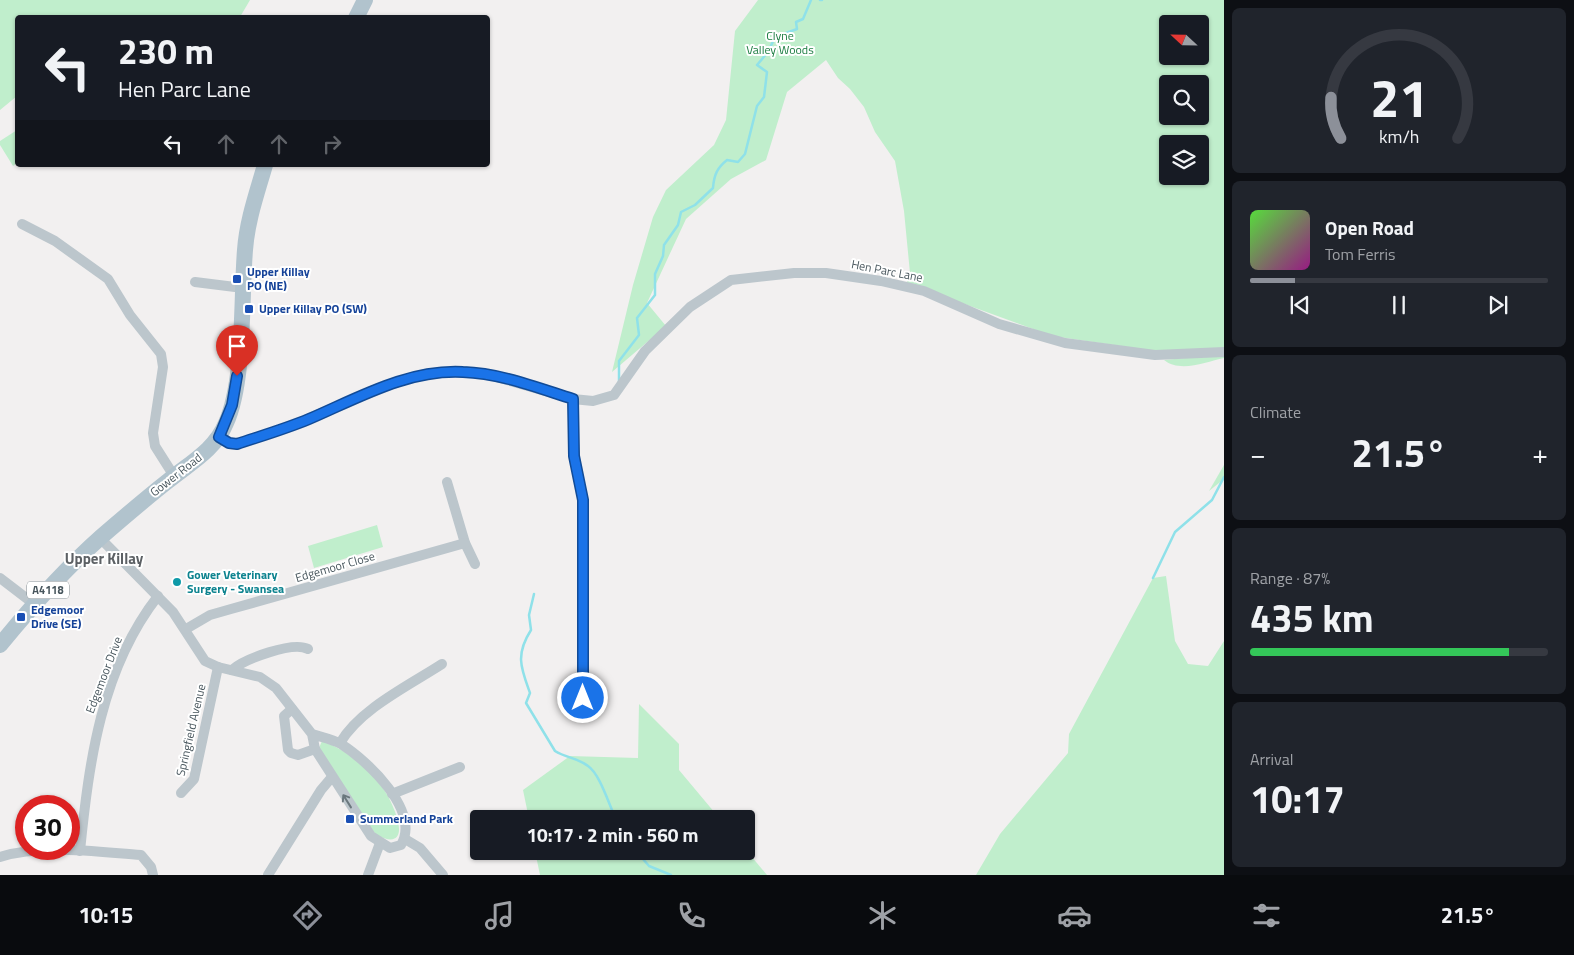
<!DOCTYPE html>
<html lang="en">
<head>
<meta charset="utf-8">
<style>
	:root { --surface:#171b24; --page:#20242c; --text:#f1f3f6; --muted:#9ea1a6; --line:#363941; --accent:#8c9099 }
	body { margin:0; font-family:"Titillium Web",sans-serif; background:var(--page); color:var(--text); height:100vh; display:flex; flex-direction:column; font-size:19px; white-space:nowrap }
	* { box-sizing:border-box; margin:0 }
	p { font-size:16px; color:var(--muted) }
	.icon { flex:none; width:28px; height:28px; fill:none; stroke:currentColor; stroke-width:2; stroke-linecap:round; stroke-linejoin:round }
	.map { position:relative; flex:1; overflow:hidden }
	.side { display:flex; flex-direction:column; gap:8px; padding:8px; background:#0d0f14; width:350px }
	.side>* { flex:none }
	.banner { position:absolute; left:15px; top:15px; width:475px; height:152px; border-radius:5px; box-shadow:0 1px 4px #0004; background:#171b24; color:var(--text); overflow:hidden }
	.needle { width:32px; rotate:292deg }
	.tools { position:absolute; left:1159px; top:15px; display:grid; gap:10px }
	.tools a { display:grid; place-items:center; width:50px; height:50px; border-radius:5px; background:var(--surface); box-shadow:0 1px 4px #0004; font-size:25px }
	.speed { position:absolute; left:15px; top:795px; display:flex; gap:10px; font-size:25px; font-weight:700; text-align:center }
	.speed>* { display:grid; place-content:center; width:65px; height:65px; border-radius:50%; background:var(--surface); box-shadow:0 1px 4px #0004; line-height:1 }
	.speed .limit { border:8px solid #d22; background:#fff; color:#111 }
	.pin { position:absolute; display:grid; place-items:center; width:42px; height:42px; color:#fff; margin:-51px -21px; border-radius:50% 50% 50% 0; rotate:-45deg; box-shadow:0 0 5px #0007 }
	.pin .icon { rotate:45deg }
	.me { position:absolute; width:55px; margin:-28px; rotate:0deg; stroke-linejoin:round; filter:drop-shadow(0 0 4px #0008) }
	.turn { display:flex; align-items:center; gap:18px; height:105px; padding:0 20px; font-size:22px }
	.turn .icon { width:65px; height:65px; stroke-width:2.5 }
	.turn b { display:block; font-size:35px; line-height:42px }
	.lanes { display:flex; align-items:center; height:48px; padding:0 20px; background:#0003; justify-content:center; gap:25px; direction:ltr }
	.lanes .off { opacity:.35 }
	.big { font-size:38px; font-weight:700; line-height:1.1 }
	.side .widget { flex:1; display:flex; flex-direction:column; justify-content:center; gap:8px; min-width:0; padding:0 18px; border-radius:8px; background:var(--page) }
	.side .dial { align-items:center; gap:0 }
	.dial svg { height:130px; overflow:visible; fill:none; stroke:var(--line); stroke-width:7; stroke-linecap:round; text-anchor:middle }
	.dial text { fill:var(--text); stroke:none }
	.song { display:flex; align-items:center; gap:15px }
	.cover { width:60px; height:60px; border-radius:8px; background:linear-gradient(135deg,hsl(110 70% 55%),hsl(310 70% 35%)) }
	.played { height:5px; border-radius:2px; background:linear-gradient(90deg,var(--accent) 15%,var(--line) 15%) }
	.keys { display:flex; justify-content:space-around; direction:ltr }
	.heat { display:flex; justify-content:space-between; align-items:center; font-size:28px; direction:ltr }
	.charge { height:8px; border-radius:4px; background:linear-gradient(90deg,#34c759 87%,var(--line) 0) }
	.trip { position:absolute; left:470px; top:810px; width:285px; height:50px; border-radius:5px; background:var(--surface); box-shadow:0 1px 4px #0004; font-weight:700; line-height:50px; text-align:center }
	.tabs { display:flex; height:80px; justify-content:space-around; align-items:center; background:#090b0e; color:var(--muted) }
	.tabs .icon { width:35px; height:35px }
	.tabs .current { color:var(--accent) }
	.tabs b { font-size:22px; color:var(--text) }
	main { display:flex; flex:1; min-height:0 }
	.map>svg:first-child { display:block }
	.green { fill:#c0eecc; fill-rule:evenodd }
	.lines { fill:none; stroke-linecap:round; stroke-linejoin:round }
	.stream { stroke:#8fe1e9; stroke-width:2.5 }
	.minor { stroke:#bcc6cc; stroke-width:10 }
	.primary { stroke:#b1c3cd; stroke-width:16 }
	.oneway { stroke:#6b787e }
	.route-casing { stroke:#114b97; stroke-width:12 }
	.route { stroke:#1a73e8; stroke-width:9 }
	.transit-dot { fill:#1a4fb4; stroke:#fff; stroke-width:2 }
	.culture-dot { fill:#0f9aa8; stroke:#fff; stroke-width:2 }
	.labels { text-anchor:middle; stroke-width:4; stroke-linejoin:round; paint-order:stroke }
	.shield { fill:#fff; stroke:#7f898e; stroke-width:1 }
	.shield-label { font-size:11px; font-weight:bold; fill:#48565d }
	.park-label { font-size:12px; fill:#1b7c40; stroke:#fff }
	.street-label { font-size:12px; fill:#48565d; stroke:#fff }
	.transit-label { font-size:12px; font-weight:bold; fill:#164399; stroke:#fff; text-anchor:start }
	.culture-label { font-size:12px; font-weight:bold; fill:#0d838f; stroke:#fff; text-anchor:start }
	.quarter-label { font-size:15px; font-weight:bold; fill:#5d6165; stroke:#fff }
</style>
</head>
<body>
<main>
<div class="map">
<svg width="1224" height="875" viewBox="0 0 1224 875">
	<rect width="100%" height="100%" fill="#f2f0f0"/>
	<g class="green">
		<polygon points="0,0 250,0 240,17 18,18 17,96 0,110"/>
		<path d="M 758,0 L 1224,0 L 1224,358 C 1206,362 1180,373 1164,360 L 1197,357 L 1052,336 L 907,283 L 910,273 L 904,211 L 895,161 L 875,132 L 864,107 L 850,89 L 838,78 L 826,60 L 787,92 L 766,160 L 731,179 L 686,219 L 647,303 L 666,326 L 612,372 L 633,285 L 653,217 L 666,190 L 714,145 L 726,120 L 735,31 ZM 1168,24 L 1200,24 L 1200,56 L 1168,56 ZM 1168,84 L 1200,84 L 1200,116 L 1168,116 ZM 1168,144 L 1200,144 L 1200,176 L 1168,176 Z"/>
		<polygon points="17,130 17,163 13,166 0,145 0,141"/>
		<polygon points="1224,465 1224,479 1209,491"/>
		<polygon points="377,525 383,547 314,568 308,546"/>
		<polygon points="1166,576 1175,641 1188,664 1208,666 1224,641 1224,875 976,875 1000,834 1068,753 1069,734 1153,578"/>
		<polygon points="639,704 679,744 679,770 720,819 529,819 523,790 570,756 638,758"/>
		<path d="M 322,741 C 345,749 368,767 382,787 C 393,801 417,855 376,835 L 319,748 Z"/>
		<polygon points="746,850 767,875 540,875 535,851"/>
	</g>
	<g class="lines">
		<g class="stream">
			<polyline points="820,0 822,0"/>
			<path d="M 619,382 L 619,361 L 639,335 L 637,318 L 655,295 L 655,274 L 663,256 L 664,245 L 678,225 L 681,212 L 695,205 L 713,188 C 714,175 717,168 727,160 L 738,162 L 745,154 L 757,106 L 764,97 L 767,72 L 757,65 L 768,52 L 775,37 L 797,29 L 796,22 L 803,19 L 811,0"/>
			<polyline points="1153,578 1175,532 1212,500 1224,477"/>
			<path d="M 534,594 L 529,615 L 531,630 C 515,655 521,668 530,693 L 526,703 L 555,751 C 566,758 578,758 588,766 C 600,774 609,805 616,819"/>
			<polyline points="636,851 649,866 671,875"/>
		</g>
		<g class="minor">
			<polyline points="22,224 55,241 108,279 130,315 161,354 163,367 153,433 155,446 174,476"/>
			<polyline points="195,282 243,288"/>
			<polyline points="573,399 574,456 583,500 583,698"/>
			<polyline points="219,437 229,443 237,444 291,426 379,388 421,375 462,371 486,374 573,399 593,401 614,395 645,351 690,307 731,280 794,273 826,273 881,281 924,291 999,324 1065,343 1155,355 1224,352"/>
			<polyline points="447,482 465,543 475,564"/>
			<path d="M 100,538 L 173,612 L 205,661 L 218,667 L 260,677 L 276,688 L 312,734 L 315,749 L 371,836 L 390,848 L 401,845 C 421,811 368,761 341,744 C 332,739 321,737 312,734"/>
			<polyline points="0,578 34,604"/>
			<polyline points="186,629 210,615 231,609 465,543"/>
			<path d="M 232,670 C 244,659 293,641 308,649"/>
			<polyline points="292,709 284,716 288,750 291,753 298,755 315,749"/>
			<path d="M 340,743 C 360,709 408,686 442,664"/>
			<polyline points="181,793 194,779 218,667"/>
			<polyline points="392,794 460,767"/>
			<polyline points="405,839 420,848 443,875"/>
			<path d="M 80,851 C 89,762 101,669 158,596"/>
			<path d="M 0,857 C 41,844 98,852 141,855 L 151,867 L 153,875"/>
			<polyline points="268,875 321,790 332,777"/>
			<polyline points="368,875 380,843"/>
		</g>
		<g class="primary">
			<polyline points="356,18 365,0"/>
			<path d="M 0,645 C 31,607 64,570 101,537 C 123,518 145,499 168,481 C 190,463 215,450 226,423 C 245,381 241,298 245,250 C 247,221 257,193 265,165"/>
		</g>
	</g>
	<defs><path id="oneway-shaft" d="M-6 0H5M1.5-3L5.5 0L1.5 3" fill="none" stroke-width="1.6" stroke-linecap="round" stroke-linejoin="round" transform="scale(1.25)"/></defs>
	<use class="oneway" href="#oneway-shaft" transform="translate(347 801) rotate(-122)"/>
	<g class="lines">
		<defs>
			<path id="route" d="M 237,376 L 232,405 L 219,437 L 229,443 L 237,444 C 261,436 285,429 309,419 C 358,398 408,369 463,372 C 500,373 538,388 573,399 L 574,456 L 583,500 L 583,698"/>
		</defs>
		<use href="#route" class="route-casing"/>
		<use href="#route" class="route"/>
	</g>
	<g class="transit-dot">
		<rect x="232" y="274" width="10" height="10" rx="2.5"/>
		<rect x="244" y="304" width="10" height="10" rx="2.5"/>
		<rect x="16" y="612" width="10" height="10" rx="2.5"/>
		<rect x="345" y="814" width="10" height="10" rx="2.5"/>
	</g>
	<circle class="culture-dot" cx="177" cy="582" r="5"/>
	<g class="labels">
		<rect class="shield" x="27" y="581.5" width="42" height="17" rx="4"/>
		<g class="shield-label">
			<text x="48" y="594">A4118</text>
		</g>
		<g class="park-label">
			<text x="780" y="40">Clyne<tspan x="780" dy="14">Valley Woods</tspan></text>
		</g>
		<g class="street-label">
			<text transform="translate(887 271) rotate(11)" y="4">Hen Parc Lane</text>
			<text transform="translate(176 475) rotate(-38)" y="4">Gower Road</text>
			<text transform="translate(335 567) rotate(-16)" y="4">Edgemoor Close</text>
			<text transform="translate(104 675) rotate(-69)" y="4">Edgemoor Drive</text>
			<text transform="translate(191 730) rotate(-77)" y="4">Springfield Avenue</text>
		</g>
		<g class="transit-label">
			<text x="247" y="276">Upper Killay<tspan x="247" dy="14">PO (NE)</tspan></text>
			<text x="259" y="313">Upper Killay PO (SW)</text>
			<text x="31" y="614">Edgemoor<tspan x="31" dy="14">Drive (SE)</tspan></text>
			<text x="360" y="823">Summerland Park</text>
		</g>
		<g class="culture-label">
			<text x="187" y="579">Gower Veterinary<tspan x="187" dy="14">Surgery - Swansea</tspan></text>
		</g>
		<g class="quarter-label">
			<text x="104" y="564">Upper Killay</text>
		</g>
	</g>
</svg>
<div class="tools">
<a><svg class="needle" viewBox="-14 -14 28 28"><path d="M0-13l5 13h-10z" fill="#e53935"/><path d="M0 13l5-13h-10z" fill="#9ea1a6"/></svg></a>
<a><svg class="icon" aria-label="search" viewBox="0 0 24 24"><circle cx="10" cy="10" r="6"/><path d="M15 15l6 6"/></svg></a>
<a><svg class="icon" aria-label="layers" viewBox="0 0 24 24"><path d="M12 4l9 5-9 5-9-5zM3 14l9 5 9-5"/></svg></a>
</div>
<div class="speed"><div class="limit">30</div></div>
<div class="pin" style="left:237px;top:376px;background:#d93025"><svg class="icon" aria-label="arrive" viewBox="0 0 24 24"><path d="M6 21V4h12l-3 4 3 4H6"/></svg></div>
<svg class="me" style="left:583px;top:698px" viewBox="-20 -20 40 40"><circle r="17" fill="#1a73e8" stroke="#fff" stroke-width="3"/><path d="M0-11L8 9 0 5-8 9z" fill="#fff"/></svg>
<div class="trip">10:17 · 2 min · 560 m</div>
<div class="banner">
<div class="turn"><svg class="icon" aria-label="left" viewBox="0 0 24 24"><path d="M17 20v-9H6M10 6l-5 5 5 5"/></svg><div><b>230 m</b>Hen Parc Lane</div></div>
<div class="lanes"><svg class="icon" aria-label="left" viewBox="0 0 24 24"><path d="M17 20v-9H6M10 6l-5 5 5 5"/></svg><svg class="icon off" aria-label="ahead" viewBox="0 0 24 24"><path d="M12 20V5M6 11l6-6 6 6"/></svg><svg class="icon off" aria-label="ahead" viewBox="0 0 24 24"><path d="M12 20V5M6 11l6-6 6 6"/></svg><svg class="icon off" aria-label="right" viewBox="0 0 24 24"><path d="M7 20v-9h11M14 6l5 5-5 5"/></svg></div>
</div>
</div>
<section class="side">
<div class="widget dial"><svg viewBox="0 0 100 80">
<path d="M14 69A42 42 0 1 1 86 69"/>
<path d="M14 69A42 42 0 0 1 8 44" stroke="#8c9099"/>
<text x="50" y="56" font-size="32" font-weight="700">21</text>
<text x="50" y="72" font-size="11">km/h</text>
</svg></div>
<div class="widget">
<div class="song"><i class="cover"></i><div><b>Open Road</b><p>Tom Ferris</p></div></div>
<div class="played"></div>
<div class="keys"><svg class="icon" aria-label="previous" viewBox="0 0 24 24"><path d="M18 5L8 12l10 7zM5 5v14"/></svg><svg class="icon" aria-label="pause" viewBox="0 0 24 24"><path d="M8 5v14M16 5v14"/></svg><svg class="icon" aria-label="next" viewBox="0 0 24 24"><path d="M6 5l10 7-10 7zM19 5v14"/></svg></div>
</div>
<div class="widget"><p>Climate</p>
<div class="heat"><a>−</a><b class="big">21.5°</b><a>+</a></div>
</div>
<div class="widget"><p>Range · 87%</p><b class="big">435 km</b><div class="charge"></div></div>
<div class="widget"><p>Arrival</p><b class="big">10:17</b></div>
</section>
</main>
<nav class="tabs">
<b>10:15</b>
<svg class="icon current" aria-label="directions" viewBox="0 0 24 24"><path d="M12 3l9 9-9 9-9-9zM9 14v-3h6M13 9l2 2-2 2"/></svg>
<svg class="icon" aria-label="music" viewBox="0 0 24 24"><path d="M9 18V5l10-2v13"/><circle cx="6" cy="18" r="3"/><circle cx="16" cy="16" r="3"/></svg>
<svg class="icon" aria-label="phone" viewBox="0 0 24 24"><path d="M5 4h4l2 5-3 2q2 4 5 5l2-3 5 2v4C11 20 4 13 5 4z"/></svg>
<svg class="icon" aria-label="climate" viewBox="0 0 24 24"><path d="M12 3v18M4 7l16 10M4 17L20 7"/></svg>
<svg class="icon" aria-label="car" viewBox="0 0 24 24"><path d="M5 17H2v-5l4-1 3-4h7l3 4 3 1v5h-3M9 17h6M6 11h13"/><circle cx="7" cy="17" r="2"/><circle cx="17" cy="17" r="2"/></svg>
<svg class="icon" aria-label="filters" viewBox="0 0 24 24"><path d="M4 7h16M4 17h16"/><circle cx="9" cy="7" r="2"/><circle cx="15" cy="17" r="2"/></svg>
<b>21.5°</b>
</nav>
</body>
</html>
